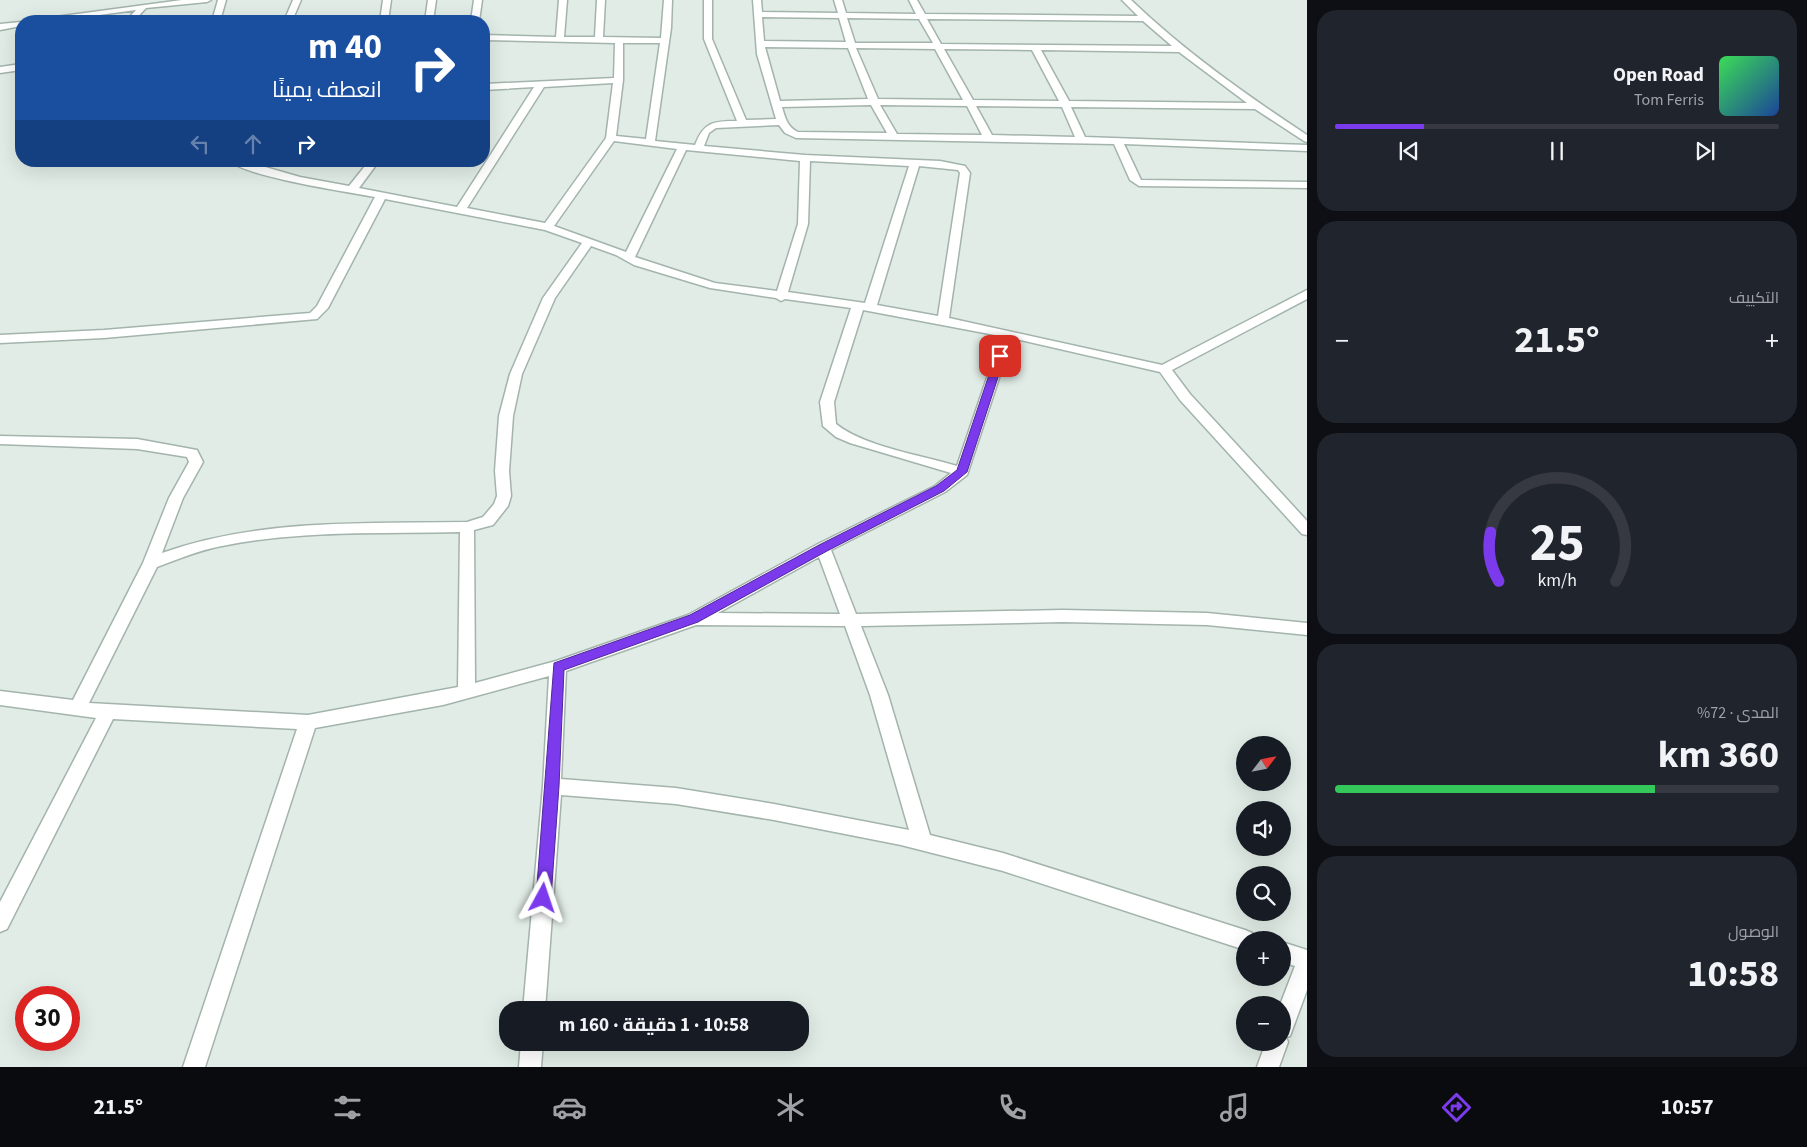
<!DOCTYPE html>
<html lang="ar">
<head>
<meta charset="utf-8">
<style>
	:root { --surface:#171b24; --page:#20242c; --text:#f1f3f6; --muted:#9ea1a6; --line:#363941; --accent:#7c3aed }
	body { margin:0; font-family:"Source Sans 3",Cairo,sans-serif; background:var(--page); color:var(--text); direction:rtl; height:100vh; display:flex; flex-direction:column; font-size:19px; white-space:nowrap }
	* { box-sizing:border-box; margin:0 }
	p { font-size:16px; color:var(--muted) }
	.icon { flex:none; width:28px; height:28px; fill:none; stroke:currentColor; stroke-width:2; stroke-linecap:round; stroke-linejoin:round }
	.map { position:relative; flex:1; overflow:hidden; direction:ltr }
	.details { display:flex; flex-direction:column; gap:10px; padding:10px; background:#0d0f14; width:500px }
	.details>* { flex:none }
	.top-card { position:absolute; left:15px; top:15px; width:475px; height:152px; border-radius:20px; box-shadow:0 5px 20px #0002; direction:rtl; background:#1a4fa0; color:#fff; overflow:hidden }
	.needle { width:32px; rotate:58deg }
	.fabs { position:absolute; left:1236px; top:736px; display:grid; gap:10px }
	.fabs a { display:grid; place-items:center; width:55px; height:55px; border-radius:50%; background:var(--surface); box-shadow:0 5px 20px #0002; font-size:25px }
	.speed { position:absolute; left:15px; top:986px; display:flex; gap:10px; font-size:25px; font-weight:700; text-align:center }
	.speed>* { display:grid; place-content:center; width:65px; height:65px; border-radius:50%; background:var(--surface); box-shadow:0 5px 20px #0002; line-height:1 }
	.speed .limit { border:8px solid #d22; background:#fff; color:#111 }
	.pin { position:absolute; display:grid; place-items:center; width:42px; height:42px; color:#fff; margin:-21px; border-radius:10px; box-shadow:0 2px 8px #0006 }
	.me { position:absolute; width:55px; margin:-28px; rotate:5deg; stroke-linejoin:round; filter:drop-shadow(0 0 4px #0008) }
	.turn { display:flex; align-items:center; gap:18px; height:105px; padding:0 25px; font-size:22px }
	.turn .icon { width:65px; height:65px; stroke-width:2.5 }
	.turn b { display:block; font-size:35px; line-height:42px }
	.lanes { display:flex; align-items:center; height:48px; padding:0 25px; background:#0003; justify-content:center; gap:25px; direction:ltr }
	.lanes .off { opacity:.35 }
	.big { font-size:38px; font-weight:700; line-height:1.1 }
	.details .tile { flex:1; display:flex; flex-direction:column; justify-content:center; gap:8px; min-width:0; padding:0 18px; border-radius:20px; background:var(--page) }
	.details .dial { align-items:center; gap:0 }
	.dial svg { height:130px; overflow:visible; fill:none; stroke:var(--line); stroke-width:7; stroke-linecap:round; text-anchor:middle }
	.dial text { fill:var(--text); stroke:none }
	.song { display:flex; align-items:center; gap:15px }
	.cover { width:60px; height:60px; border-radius:8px; background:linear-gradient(135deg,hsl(130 70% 55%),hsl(220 70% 35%)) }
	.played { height:5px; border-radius:2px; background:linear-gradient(90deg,var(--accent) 20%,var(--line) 20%) }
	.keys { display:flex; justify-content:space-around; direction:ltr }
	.heat { display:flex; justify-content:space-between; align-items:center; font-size:28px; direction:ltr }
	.charge { height:8px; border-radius:4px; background:linear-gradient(90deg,#34c759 72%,var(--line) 0) }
	.trip { position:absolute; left:499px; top:1001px; width:310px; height:50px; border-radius:20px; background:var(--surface); box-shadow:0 5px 20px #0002; font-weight:700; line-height:50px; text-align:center; direction:rtl }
	.tab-bar { display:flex; height:80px; justify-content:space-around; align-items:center; background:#090b0e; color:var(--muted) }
	.tab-bar .icon { width:35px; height:35px }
	.tab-bar .on { color:var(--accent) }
	.tab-bar b { font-size:22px; color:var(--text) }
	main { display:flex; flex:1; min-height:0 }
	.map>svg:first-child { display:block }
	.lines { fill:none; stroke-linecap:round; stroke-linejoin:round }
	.minor-casing { stroke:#a3b4ac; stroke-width:3 }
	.minor { fill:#fff; fill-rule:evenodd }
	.route { fill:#7c3aed; stroke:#51269a }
</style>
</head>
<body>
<main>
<section class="details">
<div class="tile">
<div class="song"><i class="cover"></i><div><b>Open Road</b><p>Tom Ferris</p></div></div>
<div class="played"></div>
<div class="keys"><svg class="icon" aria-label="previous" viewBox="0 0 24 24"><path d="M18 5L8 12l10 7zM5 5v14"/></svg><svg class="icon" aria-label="pause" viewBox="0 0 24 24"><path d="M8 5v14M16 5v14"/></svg><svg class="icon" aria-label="next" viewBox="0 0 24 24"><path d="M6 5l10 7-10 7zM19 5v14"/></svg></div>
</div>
<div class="tile"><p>التكييف</p>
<div class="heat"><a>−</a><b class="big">21.5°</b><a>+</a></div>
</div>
<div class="tile dial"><svg viewBox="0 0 100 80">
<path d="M14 69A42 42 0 1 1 86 69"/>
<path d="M14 69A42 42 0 0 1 9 39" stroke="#7c3aed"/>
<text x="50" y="56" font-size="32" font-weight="700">25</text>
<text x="50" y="72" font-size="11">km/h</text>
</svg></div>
<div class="tile"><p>المدى · 72%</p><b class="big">360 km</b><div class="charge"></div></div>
<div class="tile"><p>الوصول</p><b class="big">10:58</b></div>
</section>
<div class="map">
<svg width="1307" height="1067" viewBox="0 0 1307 1067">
	<rect width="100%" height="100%" fill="#e1ece6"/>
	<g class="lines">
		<defs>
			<g id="minor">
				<polygon points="182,0 211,0 207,2 146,8 134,21 126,21 136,10 55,21 36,21 40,19"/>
				<polygon points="218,0 226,0 220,21 212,21"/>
				<polygon points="293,0 301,0 292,21 284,21"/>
				<polygon points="383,0 391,0 388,21 380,21"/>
				<polygon points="428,0 436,0 433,21 425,21"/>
				<polygon points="474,0 482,0 479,21 471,21"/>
				<path d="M 559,0 L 567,0 L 564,37 L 595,37 L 597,0 L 605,0 L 603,37 L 661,38 L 664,0 L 672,0 L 671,28 L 655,141 L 695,145 C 704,122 713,121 737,121 L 704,39 L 704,0 L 712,0 L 712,39 L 746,120 L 776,119 L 757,54 L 753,0 L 761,0 L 762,12 L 838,13 L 834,0 L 842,0 L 846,13 L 916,14 L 909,0 L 917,0 L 925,14 L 1138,16 L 1122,0 L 1131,0 C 1184,51 1245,94 1307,135 L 1307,142 L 1304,141 L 1255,109 L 1071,107 L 1085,137 L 1307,145 L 1307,151 L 1124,144 L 1141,180 L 1307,182 L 1307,188 L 1139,186 L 1130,180 L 1114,144 L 796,138 L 785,133 L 779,125 L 716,128 L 709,133 L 704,146 L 805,155 L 940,161 L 965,166 L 970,173 L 949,318 L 1162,365 L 1307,290 L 1307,299 L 1172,370 L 1190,394 L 1307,521 L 1307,535 L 1302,534 L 1180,400 L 1160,372 L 1007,337 L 1006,357 L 967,475 L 945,492 L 831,550 L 856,614 L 1063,610 L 1207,613 L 1307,623 L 1307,635 L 1207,625 L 1063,622 L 861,626 L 888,695 L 930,835 L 1003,853 L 1245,930 L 1252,933 L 1255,940 L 1245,940 L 1245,950 L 1003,871 L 901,845 L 774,820 L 676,804 L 561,795 L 545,1010 L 523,1010 L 543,786 L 549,676 L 443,705 L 315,728 L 205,1067 L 183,1067 L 297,729 L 113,719 L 7,929 L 0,932 L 0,902 L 96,718 L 0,705 L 0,691 L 73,700 L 143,563 L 169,498 L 189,462 L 187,457 L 137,449 L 0,444 L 0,436 L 137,439 L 197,450 L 203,462 L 183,498 L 162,553 C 260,518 365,524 467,522 L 483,517 L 494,504 L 497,496 L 495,471 L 499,416 L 510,374 L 543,298 L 582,243 L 545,230 L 385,199 L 328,308 L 317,319 L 104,338 L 0,343 L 0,335 L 104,330 L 310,313 L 317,306 L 375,197 C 348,192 247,177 230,161 L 244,161 L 300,177 L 349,186 L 369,161 L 379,161 L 359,188 L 457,207 L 534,87 L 484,90 L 484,84 L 614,78 L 615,43 L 484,40 L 484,35 L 556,37 ZM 762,17 L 839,18 L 846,42 L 764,41 ZM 847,18 L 919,19 L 933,43 L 855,43 ZM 927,19 L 1143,21 L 1172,46 L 941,44 ZM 623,43 L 660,43 L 646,139 L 616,136 L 623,80 ZM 765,47 L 848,48 L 868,99 L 780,101 ZM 856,48 L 935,49 L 963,100 L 878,99 ZM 944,49 L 1032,50 L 1059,101 L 973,100 ZM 1041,50 L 1179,52 L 1247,103 L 1069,101 ZM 613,83 L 606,138 L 545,223 L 467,208 L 544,87 ZM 871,105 L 887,133 L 798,132 C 787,127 785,117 782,107 ZM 880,105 L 967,106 L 982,135 L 897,134 ZM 976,106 L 1062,107 L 1075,137 L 992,135 ZM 614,141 L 677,149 L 626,252 L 554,226 ZM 686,150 L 800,161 L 798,224 L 777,291 L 715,283 L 635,257 ZM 810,161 L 909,166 L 865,303 L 788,292 L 808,224 ZM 919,166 L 958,170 L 960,173 L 938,316 L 877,305 ZM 591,246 L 616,255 L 634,265 L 710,288 L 776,298 L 781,301 L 785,299 L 851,308 L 820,402 L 823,426 L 836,437 L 850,443 L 951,473 L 935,486 L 818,544 L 688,615 L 556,661 L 475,683 L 474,530 L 493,525 L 508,506 L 511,496 L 509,471 L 513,416 L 522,374 L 555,298 ZM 863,310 L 995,335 L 994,357 L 957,466 C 921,455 865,447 836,424 L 834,402 ZM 460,532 L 458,687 L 308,715 L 89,703 L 157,567 C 178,559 200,550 222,546 C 300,530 381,534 460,532 ZM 819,557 L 840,614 L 718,613 ZM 696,625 L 845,626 L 870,695 L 909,830 L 774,804 L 676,788 L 561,779 L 566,671 Z"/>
				<polygon points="21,22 21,26 0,30 0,24"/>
				<polygon points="21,64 21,70 0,73 0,67"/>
				<polygon points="1282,942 1307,950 1307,990 1290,1036 1286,1037 1288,1042 1279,1067 1257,1067 1266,1042 1282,1042 1282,1005 1280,1005 1295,966 1282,962"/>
				<polygon points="521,1042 543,1042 541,1067 519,1067"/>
			</g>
		</defs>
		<use href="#minor" class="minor-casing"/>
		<use href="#minor" class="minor"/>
	</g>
	<polygon class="route" points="996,354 1005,356 967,472 944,491 827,551 698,622 564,670 559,786 551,898 549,903 543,905 538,903 536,898 554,663 690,615 819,545 936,486 957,470"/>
</svg>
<div class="fabs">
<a><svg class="needle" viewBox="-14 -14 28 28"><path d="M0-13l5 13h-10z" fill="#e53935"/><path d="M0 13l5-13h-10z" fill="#9ea1a6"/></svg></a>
<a><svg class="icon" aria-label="sound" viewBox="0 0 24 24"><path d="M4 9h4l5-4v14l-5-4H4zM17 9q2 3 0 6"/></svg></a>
<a><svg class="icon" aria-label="search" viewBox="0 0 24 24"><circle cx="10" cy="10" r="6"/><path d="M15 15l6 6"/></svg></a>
<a>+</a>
<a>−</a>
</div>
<div class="speed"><div class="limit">30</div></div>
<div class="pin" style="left:1000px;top:356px;background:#d93025"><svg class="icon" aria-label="arrive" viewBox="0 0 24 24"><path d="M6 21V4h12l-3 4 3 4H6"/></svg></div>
<svg class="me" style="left:543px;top:898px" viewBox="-20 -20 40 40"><path d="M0-17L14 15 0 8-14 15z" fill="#7c3aed" stroke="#fff" stroke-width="4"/></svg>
<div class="trip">10:58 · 1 دقيقة · 160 m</div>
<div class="top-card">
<div class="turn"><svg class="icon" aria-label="right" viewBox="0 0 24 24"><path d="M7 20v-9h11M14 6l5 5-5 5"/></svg><div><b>40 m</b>انعطف يمينًا</div></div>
<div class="lanes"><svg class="icon off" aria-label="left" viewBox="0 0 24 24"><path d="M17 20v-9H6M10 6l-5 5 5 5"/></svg><svg class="icon off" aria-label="ahead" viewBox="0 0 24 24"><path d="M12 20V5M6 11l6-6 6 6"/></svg><svg class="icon" aria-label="right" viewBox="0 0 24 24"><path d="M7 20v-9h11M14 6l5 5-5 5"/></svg></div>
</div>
</div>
</main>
<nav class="tab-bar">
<b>10:57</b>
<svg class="icon on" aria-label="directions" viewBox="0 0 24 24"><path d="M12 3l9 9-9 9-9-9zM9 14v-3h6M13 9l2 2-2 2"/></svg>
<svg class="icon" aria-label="music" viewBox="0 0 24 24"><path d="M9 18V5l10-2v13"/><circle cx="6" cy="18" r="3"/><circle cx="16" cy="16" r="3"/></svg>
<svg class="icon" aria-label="phone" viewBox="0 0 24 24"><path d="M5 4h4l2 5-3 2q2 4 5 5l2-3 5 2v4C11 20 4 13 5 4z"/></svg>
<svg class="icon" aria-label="climate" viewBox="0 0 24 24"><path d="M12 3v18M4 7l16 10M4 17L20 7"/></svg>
<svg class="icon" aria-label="car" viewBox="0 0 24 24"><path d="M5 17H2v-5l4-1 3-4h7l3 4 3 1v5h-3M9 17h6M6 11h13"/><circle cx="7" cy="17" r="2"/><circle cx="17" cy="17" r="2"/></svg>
<svg class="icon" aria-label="filters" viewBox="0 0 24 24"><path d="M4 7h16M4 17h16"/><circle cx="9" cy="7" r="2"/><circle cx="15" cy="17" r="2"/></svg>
<b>21.5°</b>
</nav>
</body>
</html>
